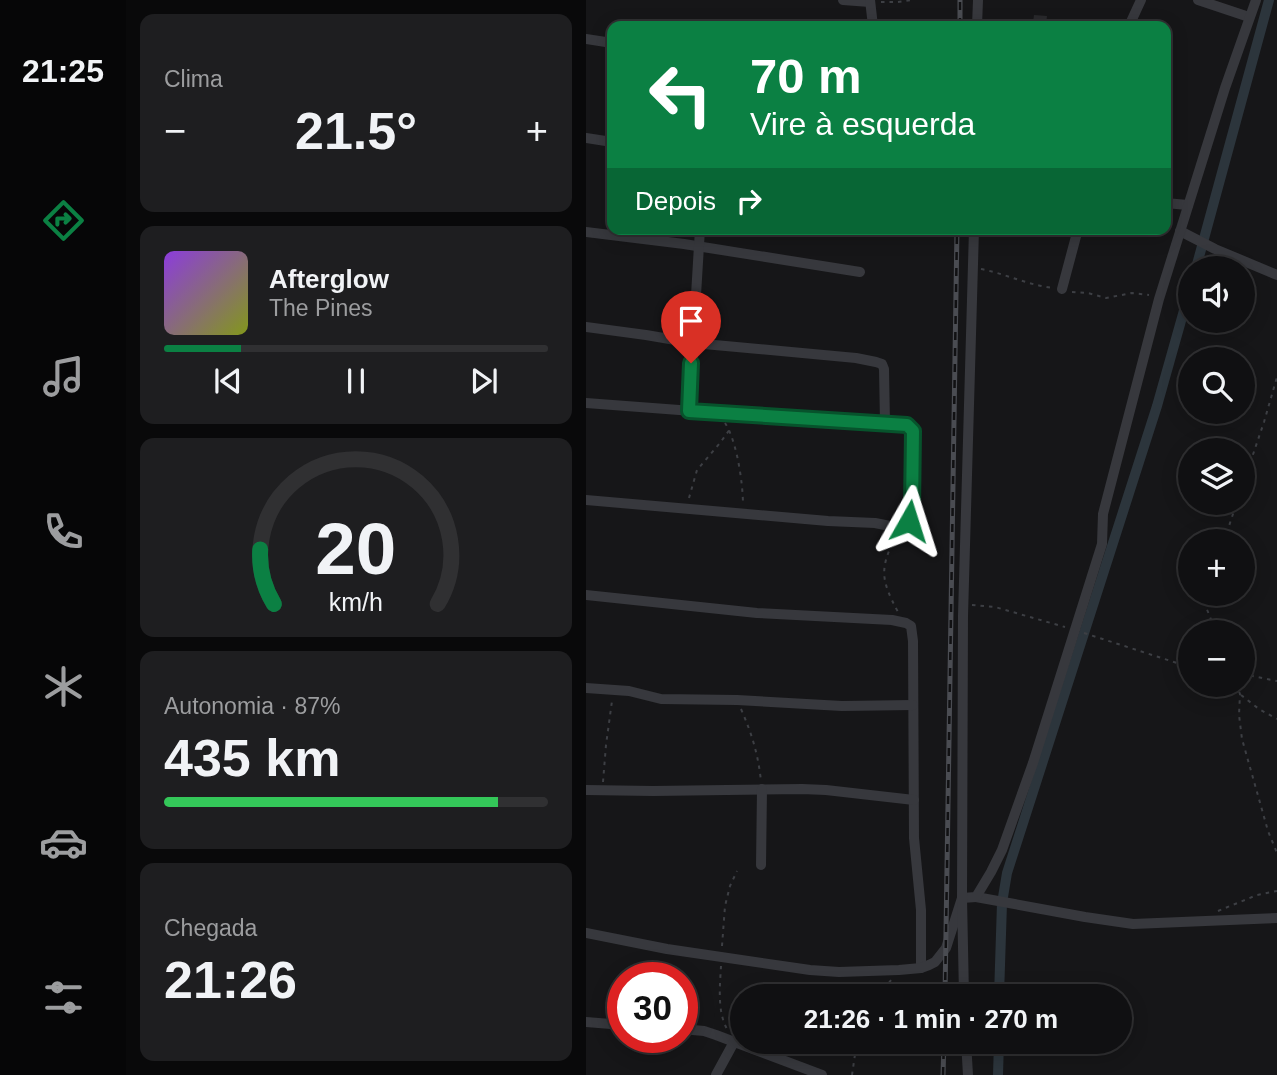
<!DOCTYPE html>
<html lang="pt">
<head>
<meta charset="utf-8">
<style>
	:root { --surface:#101012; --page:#1e1e20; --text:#f1f3f6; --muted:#9c9d9f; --line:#303032; --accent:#0b8043 }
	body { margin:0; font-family:Arial,sans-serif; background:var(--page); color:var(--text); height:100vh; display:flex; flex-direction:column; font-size:26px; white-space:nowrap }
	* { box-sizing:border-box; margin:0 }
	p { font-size:23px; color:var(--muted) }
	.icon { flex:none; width:38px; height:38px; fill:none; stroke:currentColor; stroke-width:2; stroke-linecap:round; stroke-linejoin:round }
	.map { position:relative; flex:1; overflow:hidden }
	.panel { display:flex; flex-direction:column; gap:14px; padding:14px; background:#09090a; width:460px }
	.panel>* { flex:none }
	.banner { position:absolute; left:21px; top:21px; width:564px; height:214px; border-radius:14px; box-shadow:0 4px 18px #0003,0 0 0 2px var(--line); background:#0b8043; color:#fff; overflow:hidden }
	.controls { position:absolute; left:592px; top:256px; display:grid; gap:14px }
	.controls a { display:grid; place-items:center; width:77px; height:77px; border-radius:50%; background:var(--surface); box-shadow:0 4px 18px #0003,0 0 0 2px var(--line); font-size:35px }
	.speed { position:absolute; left:21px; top:962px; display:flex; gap:14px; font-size:35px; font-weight:700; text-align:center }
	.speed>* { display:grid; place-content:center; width:91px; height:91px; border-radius:50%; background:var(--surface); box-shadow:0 4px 18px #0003,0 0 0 2px var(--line); line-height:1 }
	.speed .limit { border:10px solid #d22; background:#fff; color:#111 }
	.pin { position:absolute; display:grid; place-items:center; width:60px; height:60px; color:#fff; margin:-72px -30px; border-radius:50% 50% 50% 0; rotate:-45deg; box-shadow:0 0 7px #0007 }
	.pin .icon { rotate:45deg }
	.me { position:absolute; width:77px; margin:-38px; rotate:6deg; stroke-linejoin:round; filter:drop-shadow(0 0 5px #0008) }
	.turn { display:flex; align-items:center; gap:24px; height:147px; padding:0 28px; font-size:32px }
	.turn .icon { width:91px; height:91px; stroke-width:2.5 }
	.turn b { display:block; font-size:49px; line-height:60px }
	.then { display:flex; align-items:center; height:66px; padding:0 28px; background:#0003; gap:14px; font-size:26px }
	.big { font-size:52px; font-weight:600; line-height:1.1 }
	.panel .card { flex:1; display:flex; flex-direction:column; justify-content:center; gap:10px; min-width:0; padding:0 24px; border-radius:14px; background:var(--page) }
	.panel .dial { align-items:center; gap:0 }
	.dial svg { height:182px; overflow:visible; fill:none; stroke:var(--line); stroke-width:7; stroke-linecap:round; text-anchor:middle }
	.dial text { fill:var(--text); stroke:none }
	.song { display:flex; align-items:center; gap:21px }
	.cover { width:84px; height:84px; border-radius:10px; background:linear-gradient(135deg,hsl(270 70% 55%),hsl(70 70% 35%)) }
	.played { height:7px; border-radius:4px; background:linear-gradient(90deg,var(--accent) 20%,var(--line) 20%) }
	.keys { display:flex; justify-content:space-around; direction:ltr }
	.heat { display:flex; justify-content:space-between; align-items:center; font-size:38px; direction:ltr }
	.charge { height:10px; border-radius:5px; background:linear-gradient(90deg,#34c759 87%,var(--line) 0) }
	.trip { position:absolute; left:144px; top:984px; width:402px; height:70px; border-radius:35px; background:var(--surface); box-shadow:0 4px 18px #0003,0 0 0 2px var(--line); font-weight:600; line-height:70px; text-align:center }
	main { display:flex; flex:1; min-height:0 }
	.tabs { display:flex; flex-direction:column; width:126px; justify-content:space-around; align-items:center; background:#060607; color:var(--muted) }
	.tabs .icon { width:49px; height:49px }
	.tabs .on { color:var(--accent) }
	.tabs b { font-size:32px; color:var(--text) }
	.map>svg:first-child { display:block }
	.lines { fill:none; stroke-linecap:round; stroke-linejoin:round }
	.canal { stroke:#2c353c; stroke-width:10 }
	.building { fill:#29292c }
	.path { stroke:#3d3f44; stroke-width:2; stroke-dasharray:3.5 5; stroke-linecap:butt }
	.street { stroke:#37383d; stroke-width:10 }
	.rail-casing { stroke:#4a4c52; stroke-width:5 }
	.rail { stroke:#111113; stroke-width:2.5; stroke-dasharray:8; stroke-linecap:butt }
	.route-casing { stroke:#07532c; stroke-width:18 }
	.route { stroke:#0b8043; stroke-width:12 }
</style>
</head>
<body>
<main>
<nav class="tabs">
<b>21:25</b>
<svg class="icon on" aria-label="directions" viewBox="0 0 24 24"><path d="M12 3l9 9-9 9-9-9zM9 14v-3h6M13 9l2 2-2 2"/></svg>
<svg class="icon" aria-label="music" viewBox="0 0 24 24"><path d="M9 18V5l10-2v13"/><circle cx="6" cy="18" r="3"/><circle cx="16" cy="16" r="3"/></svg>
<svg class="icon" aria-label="phone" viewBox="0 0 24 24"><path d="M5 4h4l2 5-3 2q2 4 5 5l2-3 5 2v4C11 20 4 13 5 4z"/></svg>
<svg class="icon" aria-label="climate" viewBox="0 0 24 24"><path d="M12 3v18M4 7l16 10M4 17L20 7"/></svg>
<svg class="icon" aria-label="car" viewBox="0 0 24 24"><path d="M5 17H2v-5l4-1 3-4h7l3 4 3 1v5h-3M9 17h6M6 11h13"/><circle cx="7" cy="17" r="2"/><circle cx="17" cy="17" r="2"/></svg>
<svg class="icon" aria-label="filters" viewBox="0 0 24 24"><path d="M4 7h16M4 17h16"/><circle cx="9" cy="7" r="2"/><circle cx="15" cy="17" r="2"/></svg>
</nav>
<section class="panel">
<div class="card"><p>Clima</p>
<div class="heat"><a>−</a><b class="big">21.5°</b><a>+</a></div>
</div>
<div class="card">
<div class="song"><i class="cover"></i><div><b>Afterglow</b><p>The Pines</p></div></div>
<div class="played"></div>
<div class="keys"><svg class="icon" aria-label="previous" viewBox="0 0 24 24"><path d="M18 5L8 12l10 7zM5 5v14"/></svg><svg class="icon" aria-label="pause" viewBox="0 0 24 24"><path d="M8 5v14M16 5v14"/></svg><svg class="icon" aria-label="next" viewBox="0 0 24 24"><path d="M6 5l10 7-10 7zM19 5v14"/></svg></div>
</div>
<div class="card dial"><svg viewBox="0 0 100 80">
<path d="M14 69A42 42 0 1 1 86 69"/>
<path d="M14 69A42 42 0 0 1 8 45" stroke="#0b8043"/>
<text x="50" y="56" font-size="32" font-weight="700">20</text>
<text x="50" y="72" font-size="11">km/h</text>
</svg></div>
<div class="card"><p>Autonomia · 87%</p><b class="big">435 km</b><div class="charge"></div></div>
<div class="card"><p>Chegada</p><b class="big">21:26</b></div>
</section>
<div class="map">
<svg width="691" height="1075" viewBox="0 0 691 1075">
	<rect width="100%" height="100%" fill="#161618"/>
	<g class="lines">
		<g class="canal">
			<polyline points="610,268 683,0"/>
			<polyline points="413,996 416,903 421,873 571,406 604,289"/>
			<polyline points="412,1075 413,1041"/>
		</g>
	</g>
	<polygon class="building" points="448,15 461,16 460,25 456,25 457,23 447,22"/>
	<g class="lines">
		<g class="path">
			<polyline points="295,2 312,2 326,0"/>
			<path d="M 395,269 C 420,274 442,285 467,288"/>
			<polyline points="486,292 502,293 520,298 546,293 563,295"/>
			<path d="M 139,423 C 151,441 157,484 157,505"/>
			<polyline points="656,487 678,422 691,377"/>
			<polyline points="103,498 111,470 134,443 144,429"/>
			<path d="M 310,536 C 293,569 295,580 312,612"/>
			<polyline points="638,541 651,502"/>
			<polyline points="621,593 620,607 630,632"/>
			<polyline points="386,605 409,607 479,627"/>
			<polyline points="498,633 591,663 604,665"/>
			<polyline points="656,674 691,681"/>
			<polyline points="650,684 654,694 653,715 656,739 682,831 691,853"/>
			<polyline points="655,695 673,709 691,719"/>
			<path d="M 155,709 C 166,734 172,754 175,781"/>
			<polyline points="17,782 20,745 26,701"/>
			<polyline points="632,911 671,895 691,891"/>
			<polyline points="136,946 139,906 144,886 151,871"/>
			<path d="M 135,966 C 134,985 131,1011 141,1029"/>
			<polyline points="292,996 306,979"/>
			<polyline points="266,1075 271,1041"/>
		</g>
		<g class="street">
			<polyline points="257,0 284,2"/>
			<polyline points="284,0 287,26"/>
			<polyline points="612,0 663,17"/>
			<polyline points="391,26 392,0"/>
			<polyline points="543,26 555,0"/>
			<polyline points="0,39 26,43"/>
			<polyline points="0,138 26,142"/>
			<polyline points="579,203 602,205"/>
			<polyline points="594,231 629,249 691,275"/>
			<polyline points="0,232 98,244 274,272"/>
			<polyline points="476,289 492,229"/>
			<path d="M 0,327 L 60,335 L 107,343 L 270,358 L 290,362 L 296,364 L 298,369 L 299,423 C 309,423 321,420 327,431 L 327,473 L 324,516 L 323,521 L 314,528 L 289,523 L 242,521 L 0,500"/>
			<polyline points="0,403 133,413 299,423"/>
			<polyline points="103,411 114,229"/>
			<polyline points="0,595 171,613 306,620 320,623 325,626 327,641 328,838 335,910 335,968"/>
			<polyline points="0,688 43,691 75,699 151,700 256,706 327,705"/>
			<polyline points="0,790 67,791 216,789 240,790 328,800"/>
			<polyline points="175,865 176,789"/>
			<polyline points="390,897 499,917 547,924 691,918"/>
			<polyline points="0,933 81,949 224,970 253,972 313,970 335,968 343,965 349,962 360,948 376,898 390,897 405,872 416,850 447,763 516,544 517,514 573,299 639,88 670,0"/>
			<polyline points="378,996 376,898 377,616 388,229"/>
			<polyline points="0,1022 37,1025"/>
			<polyline points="96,1029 118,1031 130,1035 236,1075"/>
			<polyline points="380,1041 382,1075"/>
			<polyline points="130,1075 148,1042"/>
		</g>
		<defs>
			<g id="rail">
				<polyline points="374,26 374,0"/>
				<polyline points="359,996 371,229"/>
				<polyline points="357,1075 358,1041"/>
			</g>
		</defs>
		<use href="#rail" class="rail-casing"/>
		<use href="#rail" class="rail"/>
	</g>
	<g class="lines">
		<defs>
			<polyline id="route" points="105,363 103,411 321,425 327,431 326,509 323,521"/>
		</defs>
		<use href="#route" class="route-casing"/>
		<use href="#route" class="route"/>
	</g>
</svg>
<div class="controls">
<a><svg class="icon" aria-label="sound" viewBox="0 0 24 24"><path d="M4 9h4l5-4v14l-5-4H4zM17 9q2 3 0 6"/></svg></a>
<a><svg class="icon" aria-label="search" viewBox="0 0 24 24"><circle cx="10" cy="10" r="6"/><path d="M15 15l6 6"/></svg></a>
<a><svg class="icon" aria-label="layers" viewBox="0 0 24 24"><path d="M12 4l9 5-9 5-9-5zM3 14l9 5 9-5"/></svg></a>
<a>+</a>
<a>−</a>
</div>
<div class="speed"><div class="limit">30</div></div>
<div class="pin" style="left:105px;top:363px;background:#d93025"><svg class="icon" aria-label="arrive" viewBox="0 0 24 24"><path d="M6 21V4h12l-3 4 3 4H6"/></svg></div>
<svg class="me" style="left:323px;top:521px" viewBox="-20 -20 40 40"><path d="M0-17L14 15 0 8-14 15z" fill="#0b8043" stroke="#fff" stroke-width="4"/></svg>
<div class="trip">21:26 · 1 min · 270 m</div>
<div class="banner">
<div class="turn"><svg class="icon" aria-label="left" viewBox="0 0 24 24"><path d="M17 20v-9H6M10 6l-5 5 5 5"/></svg><div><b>70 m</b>Vire à esquerda</div></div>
<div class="then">Depois<svg class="icon" aria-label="right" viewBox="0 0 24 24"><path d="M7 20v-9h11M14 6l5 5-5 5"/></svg></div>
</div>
</div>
</main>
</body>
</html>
